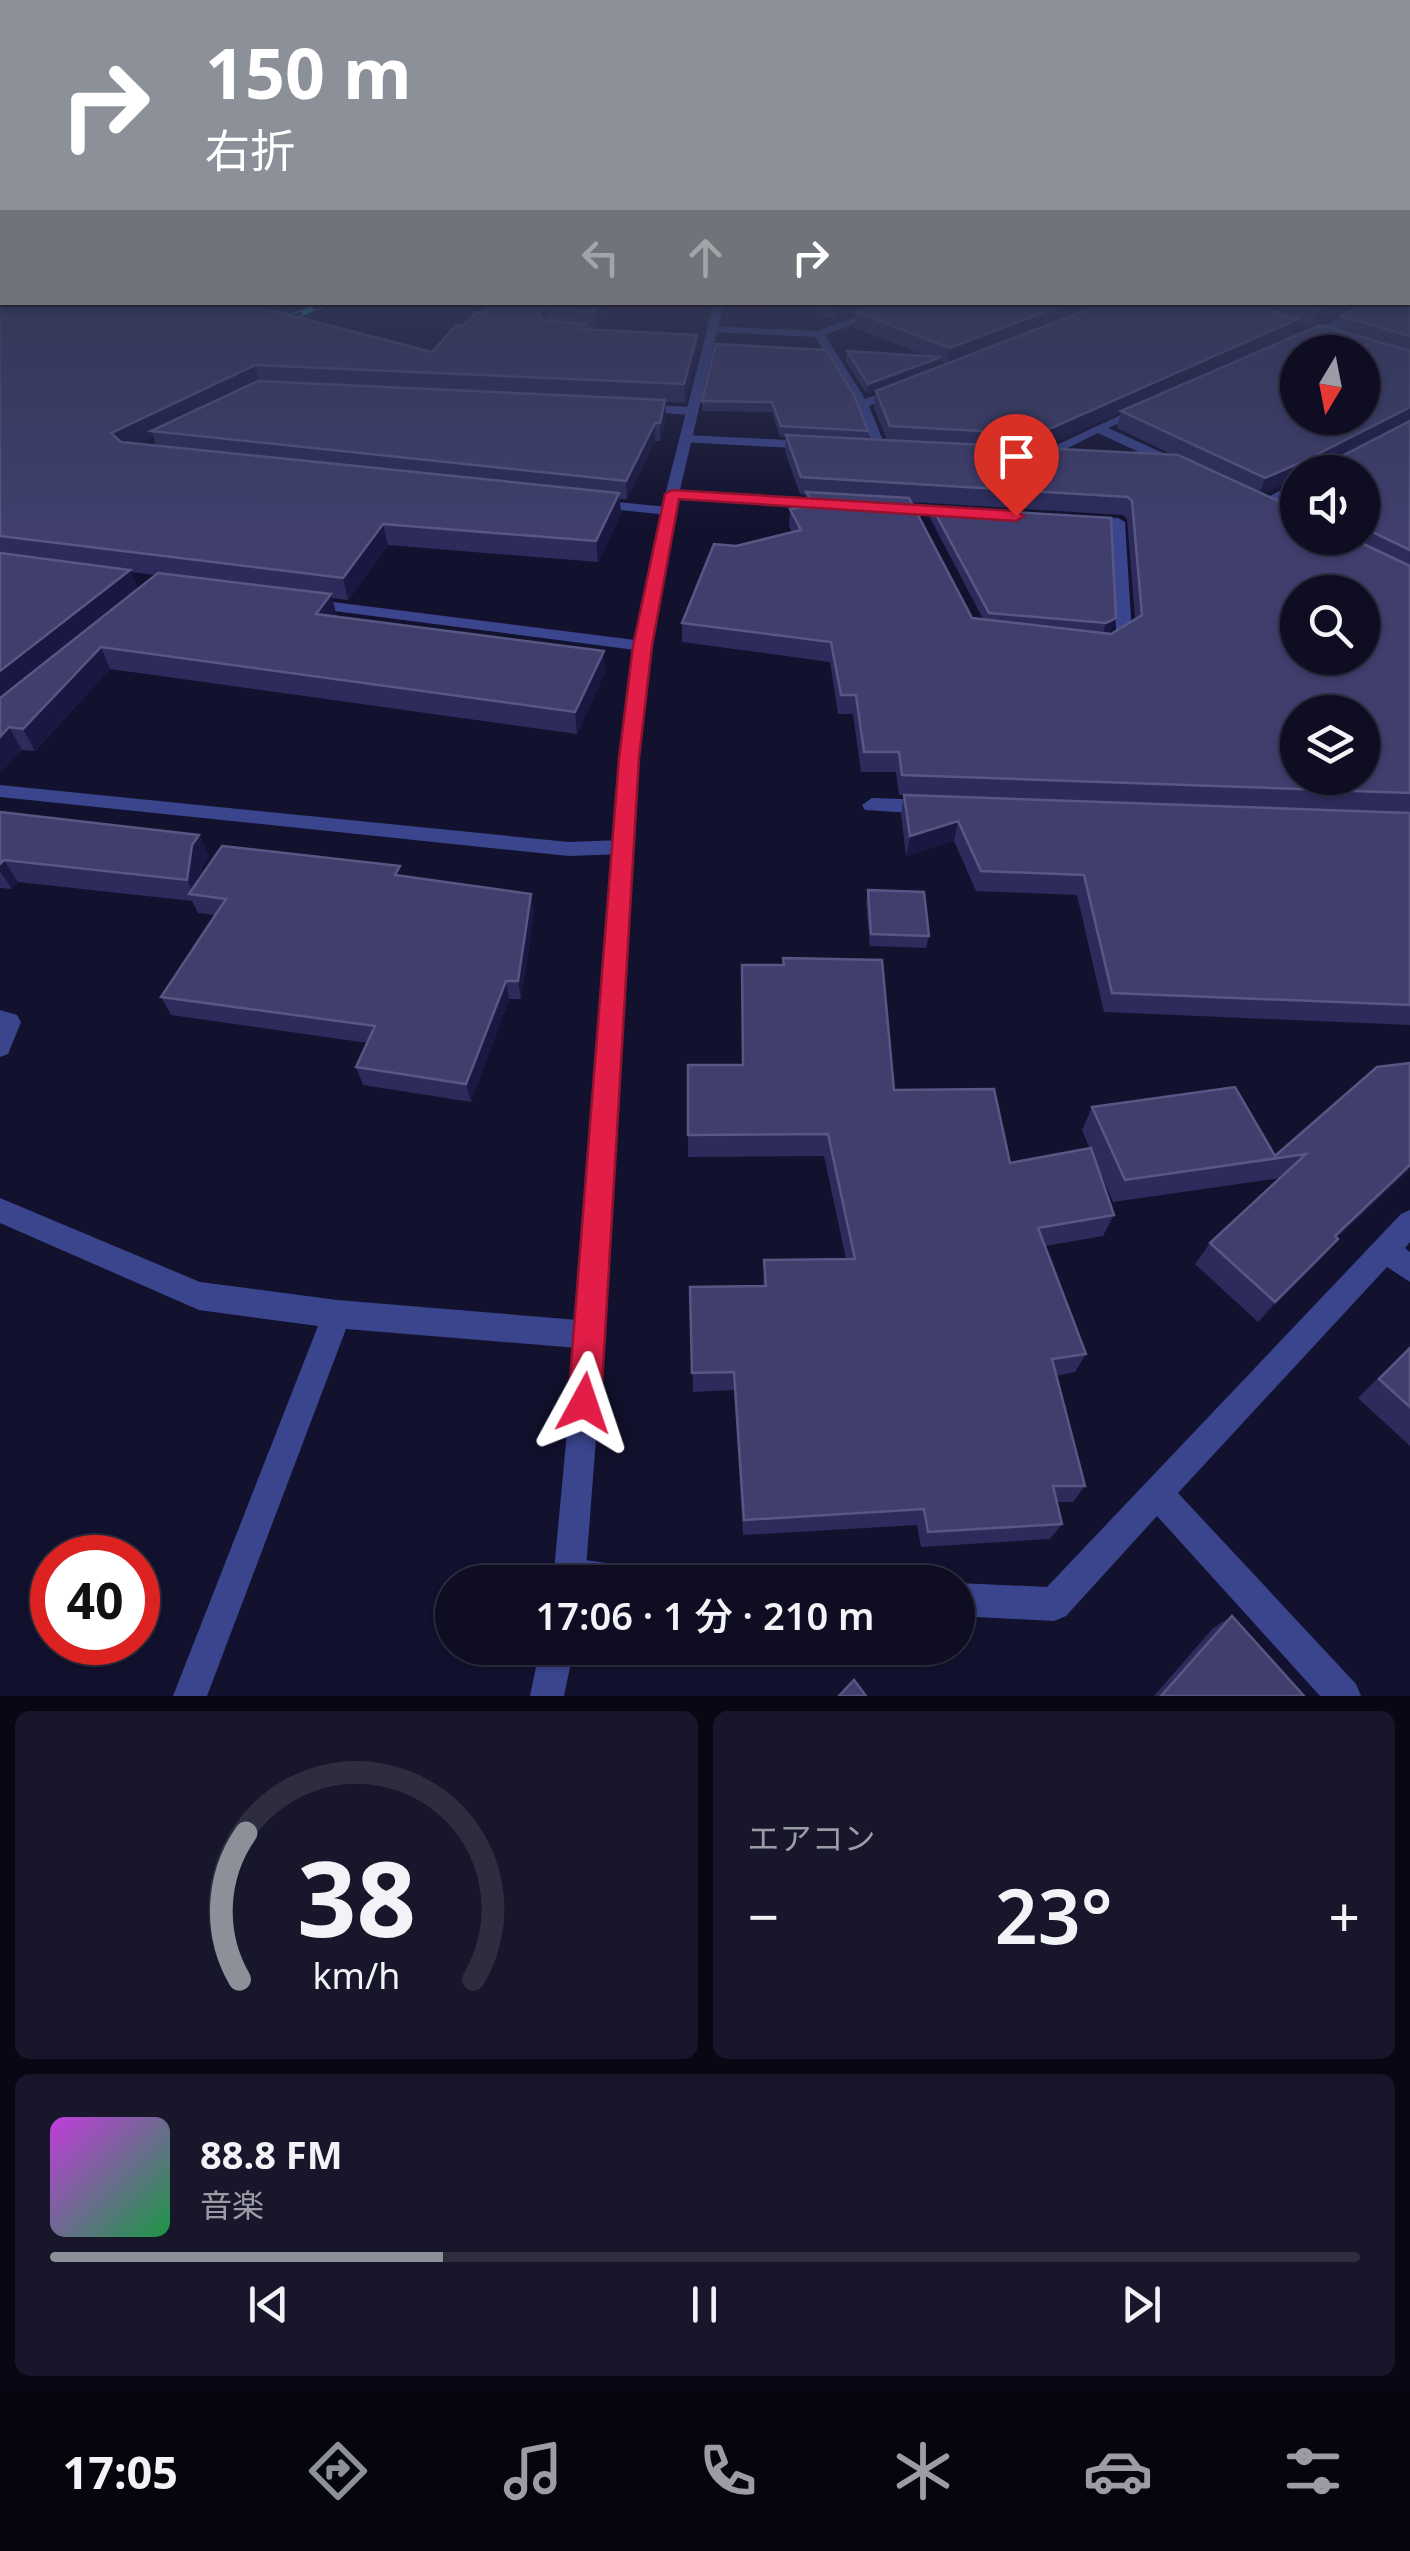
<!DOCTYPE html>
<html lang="ja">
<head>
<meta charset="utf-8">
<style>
	:root { --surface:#0e0d22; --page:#17162a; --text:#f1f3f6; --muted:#9b9ca5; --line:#2e2d40; --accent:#8c9099 }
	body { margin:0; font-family:"Noto Sans","Noto Sans JP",sans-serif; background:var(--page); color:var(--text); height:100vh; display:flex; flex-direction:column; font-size:38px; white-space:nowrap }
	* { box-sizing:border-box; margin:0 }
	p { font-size:32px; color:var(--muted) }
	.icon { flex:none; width:55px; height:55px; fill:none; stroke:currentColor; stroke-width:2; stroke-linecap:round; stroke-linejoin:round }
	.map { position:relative; height:1696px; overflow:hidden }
	.side { display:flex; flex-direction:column; gap:15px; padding:15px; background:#080713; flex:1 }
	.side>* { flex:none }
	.top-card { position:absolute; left:0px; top:0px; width:1410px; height:305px; box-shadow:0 2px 8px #0004,0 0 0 2px var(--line); background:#8c9099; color:#fff; overflow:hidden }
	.needle { width:65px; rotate:190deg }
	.tools { position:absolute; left:1280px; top:335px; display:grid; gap:20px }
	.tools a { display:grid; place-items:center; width:100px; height:100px; border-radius:50%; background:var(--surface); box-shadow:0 2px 8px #0004,0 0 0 2px var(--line); font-size:50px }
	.speed { position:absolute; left:30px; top:1535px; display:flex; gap:20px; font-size:50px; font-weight:700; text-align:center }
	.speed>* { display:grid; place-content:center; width:130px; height:130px; border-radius:50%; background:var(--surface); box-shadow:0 2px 8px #0004,0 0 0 2px var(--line); line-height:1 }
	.speed .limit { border:15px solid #d22; background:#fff; color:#111 }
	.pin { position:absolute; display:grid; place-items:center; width:85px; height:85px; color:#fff; margin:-102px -42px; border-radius:50% 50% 50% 0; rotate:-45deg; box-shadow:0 0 10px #0007 }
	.pin .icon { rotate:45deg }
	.me { position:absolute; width:110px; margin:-55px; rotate:5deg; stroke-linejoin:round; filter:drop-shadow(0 0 8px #0008) }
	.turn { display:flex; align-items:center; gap:35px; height:210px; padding:0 40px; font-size:45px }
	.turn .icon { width:130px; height:130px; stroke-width:2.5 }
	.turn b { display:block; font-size:70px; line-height:85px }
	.lanes { display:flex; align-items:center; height:95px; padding:0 40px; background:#0003; justify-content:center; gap:50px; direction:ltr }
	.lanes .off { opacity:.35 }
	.big { font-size:75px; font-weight:600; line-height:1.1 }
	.side .tile { flex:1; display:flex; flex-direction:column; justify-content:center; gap:15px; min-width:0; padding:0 35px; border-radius:15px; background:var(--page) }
	.side .dial { align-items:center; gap:0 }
	.dial svg { height:260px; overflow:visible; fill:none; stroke:var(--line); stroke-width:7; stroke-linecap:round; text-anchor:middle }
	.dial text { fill:var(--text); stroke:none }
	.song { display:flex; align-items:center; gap:30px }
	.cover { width:120px; height:120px; border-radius:15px; background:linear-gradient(135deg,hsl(290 70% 55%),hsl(140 70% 35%)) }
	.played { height:10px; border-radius:5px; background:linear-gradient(90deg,var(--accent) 30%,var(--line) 30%) }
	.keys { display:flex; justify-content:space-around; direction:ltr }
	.heat { display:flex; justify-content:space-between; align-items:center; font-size:55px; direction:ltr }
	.side .tiles { flex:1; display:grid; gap:15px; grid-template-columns:1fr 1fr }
	.tile:last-child { grid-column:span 2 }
	.trip { position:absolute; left:435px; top:1565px; width:540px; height:100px; border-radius:50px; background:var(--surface); box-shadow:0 2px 8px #0004,0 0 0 2px var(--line); font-weight:600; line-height:100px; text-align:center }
	.dock { display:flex; height:160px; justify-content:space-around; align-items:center; background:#06050e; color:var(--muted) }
	.dock .icon { width:70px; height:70px }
	.dock .active { color:var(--accent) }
	.dock b { font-size:45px; color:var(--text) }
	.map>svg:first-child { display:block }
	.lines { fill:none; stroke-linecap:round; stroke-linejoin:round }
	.service { fill:#3b458e; fill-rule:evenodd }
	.minor { fill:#3b458e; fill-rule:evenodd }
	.tertiary { fill:#3b458e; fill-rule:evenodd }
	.rail-casing { stroke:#0afff1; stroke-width:6 }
	.rail { stroke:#12112e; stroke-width:4; stroke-dasharray:12; stroke-linecap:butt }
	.wall { fill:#2c2b5b; fill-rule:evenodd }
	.shaded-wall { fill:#1a1842 }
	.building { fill:#3f3e6d; stroke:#585784; stroke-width:2.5; fill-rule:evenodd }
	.route { fill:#e11d48; stroke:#92132f; stroke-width:2.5 }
</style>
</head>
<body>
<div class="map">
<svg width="1410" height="1696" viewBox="0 0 1410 1696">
	<rect width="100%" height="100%" fill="#12112e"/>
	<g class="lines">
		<polygon class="service" points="895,302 911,302 825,335 865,399 900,386 906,390 869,406 886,448 880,452 874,448 856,404 815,337 713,332 708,329 713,326 818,331"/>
		<g class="minor">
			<polygon points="1374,302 1389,302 1307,341 1297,339"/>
			<polygon points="638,404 690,407 696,411 690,415 634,411 634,405"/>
			<polygon points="1144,404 1150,408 1148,411 1108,428 1181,461 1181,467 1171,467 1098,433 1041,461 1029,458"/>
			<polygon points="686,435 811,441 817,445 811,449 681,442 680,439"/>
			<polygon points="1298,481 1298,491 1265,508 1253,505"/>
			<polygon points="673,490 830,500 837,504 830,508 668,497 666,494"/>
			<polygon points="596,500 668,507 675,511 668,515 591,507 591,501"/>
			<polygon points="889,504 955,508 962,512 955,516 884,511 882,508"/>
			<polygon points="1084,516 1118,518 1125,522 1132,634 1106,649 1098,644 1116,632 1111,526 1079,523 1079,517"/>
			<polygon points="309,599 643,641 651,646 643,651 303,607 303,601"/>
			<polygon points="0,785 569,842 622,840 632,847 622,854 569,856 0,797"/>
			<polygon points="872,798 928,800 938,807 928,814 865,810 862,805"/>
			<polygon points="0,1010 17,1015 21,1022 8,1054 0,1057"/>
			<polygon points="0,1198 200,1282 337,1300 590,1321 600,1325 604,1335 600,1345 590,1349 346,1329 207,1696 173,1696 318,1326 199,1310 0,1223"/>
			<polygon points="1410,1210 1410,1242 1405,1248 1410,1252 1410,1282 1387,1267 1178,1493 1356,1684 1361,1696 1320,1696 1157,1516 1066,1616 1054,1621 958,1616 958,1583 1047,1587 1401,1214"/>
			<polygon points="570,1558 629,1566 641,1570 645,1582 557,1582 554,1574 558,1562"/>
		</g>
		<g class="tertiary">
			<polygon points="714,302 724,302 675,511 651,646 638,758 604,1335 585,1582 553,1582 576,1335 620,758 635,646 661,511"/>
			<polygon points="540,1648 574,1648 564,1696 530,1696"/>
		</g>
		<defs>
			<polyline id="rail" points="269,326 329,302"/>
		</defs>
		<use href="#rail" class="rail-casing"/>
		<use href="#rail" class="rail"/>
	</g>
	<g class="wall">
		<path d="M 0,287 L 254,306 L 432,352 L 462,326 L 484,313 L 492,302 L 614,302 L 595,330 L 697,335 L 697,353 L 685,403 L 665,402 L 666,418 L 660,441 L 655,441 L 627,499 L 620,499 L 621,514 L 598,562 L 388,545 L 348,600 L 332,598 L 336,617 L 605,672 L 577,734 L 110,669 L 35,751 L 22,750 L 0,773 ZM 153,436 L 156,446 L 137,444 ZM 131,572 L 155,575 L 138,589 Z"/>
		<path d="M 1410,287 L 1410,420 L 1337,458 L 1410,421 L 1410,1025 L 1104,1012 L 1077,895 L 976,891 L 954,841 L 906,856 L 901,815 L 904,795 L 899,795 L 896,772 L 861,772 L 853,714 L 838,714 L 830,662 L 682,642 L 682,623 L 736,546 L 792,532 L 789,527 L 790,509 L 805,506 L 806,495 L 800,494 L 785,452 L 786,437 L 780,437 L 772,412 L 702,411 L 702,401 L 826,350 L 868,431 L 868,439 L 887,440 L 874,408 L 876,391 L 947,364 L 940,361 L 939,367 L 867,394 L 846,362 L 847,351 L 927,356 L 854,328 L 856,313 L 835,320 L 804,308 L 804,302 L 1364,302 L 1312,326 L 1297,322 L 1293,335 L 1161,394 L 1335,329 L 1340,316 ZM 1121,412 L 1117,428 L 1173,455 L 1041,448 ZM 1298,472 L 1362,472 L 1362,538 L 1298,538 L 1298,481 L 1285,488 L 1279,502 L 1262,494 L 1298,478 ZM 911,502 L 1123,515 L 1127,519 L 1135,619 L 1111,634 L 1106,633 L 1112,630 L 1111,518 L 932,507 L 930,518 L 983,619 L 972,618 Z"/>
		<polygon points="0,812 199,835 209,857 202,867 201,876 403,876 534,912 521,999 509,999 471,1102 363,1085 356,1067 368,1043 171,1015 161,997 215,915 198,913 192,901 18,882 12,889 0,888"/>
		<polygon points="868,890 929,936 926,948 870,946 866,902"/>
		<polygon points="783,958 894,1090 1010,1163 1090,1149 1082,1130 1092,1107 1275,1156 1377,1067 1410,1169 1337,1238 1338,1239 1320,1260 1258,1322 1195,1264 1210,1243 1280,1178 1113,1202 1095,1160 1114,1215 1103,1236 1045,1246 1086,1354 1075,1372 1056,1376 1085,1486 1073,1502 1056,1502 1062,1524 1050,1539 921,1547 917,1525 743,1535 734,1390 693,1392 690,1287 763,1286 764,1260 846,1259 824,1156 688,1157 688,1065 742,1065 742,965 783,965"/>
		<polygon points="1410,1346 1410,1446 1358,1398"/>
		<polygon points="1232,1616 1304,1696 1154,1696 1213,1628"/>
	</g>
	<g class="shaded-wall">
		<polygon points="224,302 265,302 228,316"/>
		<polygon points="601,302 614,302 595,330 594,312"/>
		<polygon points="843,302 883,302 835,320 836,305"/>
		<polygon points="1071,302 1108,302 947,364 950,348"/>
		<polygon points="1335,302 1364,302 1312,326 1317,310"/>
		<polygon points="546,308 548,325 540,316 540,310"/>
		<polygon points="1298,319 1293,335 1034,451 1038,434"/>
		<polygon points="697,335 697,353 685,403 684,384"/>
		<polygon points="941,357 939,367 867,394 868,384"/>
		<polygon points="255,365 260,383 151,431 153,436 119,453 111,433"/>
		<polygon points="665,400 666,418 660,441 660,423"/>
		<polygon points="1410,407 1410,420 1311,471 1318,454"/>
		<polygon points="655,423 655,441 627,499 626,481"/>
		<polygon points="1306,460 1301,472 1298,472 1298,478 1258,496 1265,478"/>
		<polygon points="619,493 621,514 598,562 596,541"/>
		<polygon points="383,524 388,545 348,600 343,578"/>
		<polygon points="130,570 139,591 0,702 0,671"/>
		<polygon points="331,594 337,616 322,636 316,614"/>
		<polygon points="1116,618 1112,630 1102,635 1106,623"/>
		<polygon points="101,647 110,669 35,751 23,729"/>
		<polygon points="604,651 605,672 577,734 575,712"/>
		<polygon points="9,727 22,750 0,773 0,737"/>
		<polygon points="958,821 954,841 906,856 910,836"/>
		<polygon points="199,835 209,857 202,867 199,896 195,895 187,880 192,845"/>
		<polygon points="4,860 18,882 12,889 0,871 0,864"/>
		<polygon points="531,894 534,912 521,999 518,981"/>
		<polygon points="506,981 509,999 471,1102 466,1084"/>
		<polygon points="1410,1165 1410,1169 1317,1257 1335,1236"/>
		<polygon points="1338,1239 1320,1260 1258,1322 1275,1302"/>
	</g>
	<g class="building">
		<polygon points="1408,287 1410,287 1410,336 1340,316 1370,302 1408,302"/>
		<polygon points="2,293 2,302 239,302 432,352 456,325 462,326 477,312 484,313 492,302 601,302 594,312 546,308 540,310 540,316 543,320 585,324 581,329 697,335 684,384 255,365 111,433 121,442 619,493 596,541 383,524 343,578 0,536 0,294"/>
		<polygon points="882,302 1071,302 950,348 856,312"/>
		<polygon points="1107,302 1245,302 1298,319 1038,434 890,426 876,391"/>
		<polygon points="1291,302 1335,302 1317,310"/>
		<path d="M 1320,325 L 1410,351 L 1410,407 L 1318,454 L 1322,458 L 1338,458 L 1410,421 L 1410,550 L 1362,527 L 1362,472 L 1307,472 L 1306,460 L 1265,478 L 1121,411 ZM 1298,352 L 1362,352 L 1362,418 L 1298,418 Z"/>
		<polygon points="716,344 826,350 854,395 868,431 781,426 772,402 702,401"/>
		<polygon points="847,351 941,357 868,384"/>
		<polygon points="258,381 665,400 660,423 655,423 626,481 151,431"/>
		<path d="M 786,435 L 1178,455 L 1298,510 L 1298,538 L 1351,538 L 1410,566 L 1410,793 L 902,775 L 899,752 L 864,752 L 856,695 L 841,695 L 831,642 L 682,623 L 714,544 L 736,546 L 801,530 L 790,509 L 814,505 L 806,492 L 909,498 L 972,618 L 1111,634 L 1142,615 L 1132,501 L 1128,497 L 801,477 ZM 1298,592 L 1362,592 L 1362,658 L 1298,658 ZM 1298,712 L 1362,712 L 1362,778 L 1298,778 Z"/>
		<polygon points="1298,481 1298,493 1285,488"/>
		<polygon points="932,507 1111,518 1116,618 1106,623 989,613"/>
		<polygon points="0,553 130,570 0,671"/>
		<polygon points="158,573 331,594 316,614 604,651 575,712 101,647 23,729 9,727 0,737 0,698"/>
		<polygon points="904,795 1410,813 1410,1005 1112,993 1084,875 981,871 958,821 910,836"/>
		<polygon points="0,812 199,835 192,845 187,880 4,860 0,864"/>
		<polygon points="222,846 400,866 395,875 531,894 518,981 506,981 466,1084 356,1067 375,1026 161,997 226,899 189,894"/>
		<polygon points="868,890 924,892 929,936 871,934"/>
		<polygon points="783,958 882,960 894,1090 994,1089 1010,1163 1091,1148 1114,1215 1038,1228 1086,1354 1052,1359 1085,1486 1053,1486 1062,1524 928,1532 924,1509 744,1520 734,1372 692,1373 690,1287 766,1286 764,1260 855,1259 828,1134 688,1135 688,1065 743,1065 742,965 784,965"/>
		<polygon points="1410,1063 1410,1165 1335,1236 1338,1239 1275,1302 1210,1243 1306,1154 1125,1180 1092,1107 1235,1087 1275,1156 1377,1067"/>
		<polygon points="1410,1348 1410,1407 1379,1379"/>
		<polygon points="1232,1616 1304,1696 1161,1696"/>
		<polygon points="854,1680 866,1696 839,1696"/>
	</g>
	<linearGradient id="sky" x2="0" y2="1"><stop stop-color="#0a0919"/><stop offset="0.55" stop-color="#333857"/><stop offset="1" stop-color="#333857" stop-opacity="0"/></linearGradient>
	<rect width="1410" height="524" fill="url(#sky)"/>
	<polygon class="route" points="672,490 1016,511 1024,516 1016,521 679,499 652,646 639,758 601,1403 596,1415 584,1420 573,1415 568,1403 619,758 633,646 665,494"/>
</svg>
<div class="tools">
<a><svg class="needle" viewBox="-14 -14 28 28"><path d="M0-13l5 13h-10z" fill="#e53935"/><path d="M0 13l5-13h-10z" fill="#9b9ca5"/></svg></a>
<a><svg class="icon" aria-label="sound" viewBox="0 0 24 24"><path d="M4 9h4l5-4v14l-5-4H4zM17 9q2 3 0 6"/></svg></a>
<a><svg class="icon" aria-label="search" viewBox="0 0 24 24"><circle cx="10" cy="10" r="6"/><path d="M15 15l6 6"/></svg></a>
<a><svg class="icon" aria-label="layers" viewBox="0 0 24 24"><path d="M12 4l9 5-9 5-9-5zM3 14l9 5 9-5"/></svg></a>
</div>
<div class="speed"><div class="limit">40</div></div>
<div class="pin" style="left:1016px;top:516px;background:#d93025"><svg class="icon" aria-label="arrive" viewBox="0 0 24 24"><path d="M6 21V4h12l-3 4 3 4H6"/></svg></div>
<svg class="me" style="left:584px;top:1403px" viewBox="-20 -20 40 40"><path d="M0-17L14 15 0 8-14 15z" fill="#e11d48" stroke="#fff" stroke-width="4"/></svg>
<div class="trip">17:06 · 1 分 · 210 m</div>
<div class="top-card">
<div class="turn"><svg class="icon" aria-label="right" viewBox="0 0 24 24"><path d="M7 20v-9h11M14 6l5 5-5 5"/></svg><div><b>150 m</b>右折</div></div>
<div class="lanes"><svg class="icon off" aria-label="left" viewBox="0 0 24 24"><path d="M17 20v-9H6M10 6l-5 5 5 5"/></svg><svg class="icon off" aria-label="ahead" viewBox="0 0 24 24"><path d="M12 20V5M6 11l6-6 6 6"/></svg><svg class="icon" aria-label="right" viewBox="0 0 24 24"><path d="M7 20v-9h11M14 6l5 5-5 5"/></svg></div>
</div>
</div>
<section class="side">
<div class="tiles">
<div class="tile dial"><svg viewBox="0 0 100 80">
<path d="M14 69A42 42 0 1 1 86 69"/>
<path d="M14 69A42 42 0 0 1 16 24" stroke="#8c9099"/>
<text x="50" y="56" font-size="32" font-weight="700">38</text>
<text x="50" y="72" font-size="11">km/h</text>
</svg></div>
<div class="tile"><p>エアコン</p>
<div class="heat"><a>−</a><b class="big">23°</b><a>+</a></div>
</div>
<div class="tile">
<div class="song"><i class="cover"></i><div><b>88.8 FM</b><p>音楽</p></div></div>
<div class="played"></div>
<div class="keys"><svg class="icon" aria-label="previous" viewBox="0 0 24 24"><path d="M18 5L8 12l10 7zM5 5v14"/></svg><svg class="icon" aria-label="pause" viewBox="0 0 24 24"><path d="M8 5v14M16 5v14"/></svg><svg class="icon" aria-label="next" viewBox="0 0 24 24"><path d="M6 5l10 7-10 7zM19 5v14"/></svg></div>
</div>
</div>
</section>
<nav class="dock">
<b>17:05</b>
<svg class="icon active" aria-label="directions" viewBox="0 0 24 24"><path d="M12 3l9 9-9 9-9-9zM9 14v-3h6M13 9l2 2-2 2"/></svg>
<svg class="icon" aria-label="music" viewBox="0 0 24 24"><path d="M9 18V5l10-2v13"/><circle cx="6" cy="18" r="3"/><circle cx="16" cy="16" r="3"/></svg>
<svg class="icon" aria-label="phone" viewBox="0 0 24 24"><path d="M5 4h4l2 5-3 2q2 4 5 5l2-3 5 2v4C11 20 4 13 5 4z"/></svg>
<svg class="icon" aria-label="climate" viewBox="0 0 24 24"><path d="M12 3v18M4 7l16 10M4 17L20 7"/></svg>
<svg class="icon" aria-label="car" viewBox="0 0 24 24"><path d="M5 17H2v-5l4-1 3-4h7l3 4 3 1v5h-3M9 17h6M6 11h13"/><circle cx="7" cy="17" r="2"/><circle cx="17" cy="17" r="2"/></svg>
<svg class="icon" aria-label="filters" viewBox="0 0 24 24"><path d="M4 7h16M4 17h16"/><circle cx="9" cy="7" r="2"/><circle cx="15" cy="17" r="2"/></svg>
</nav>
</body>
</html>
